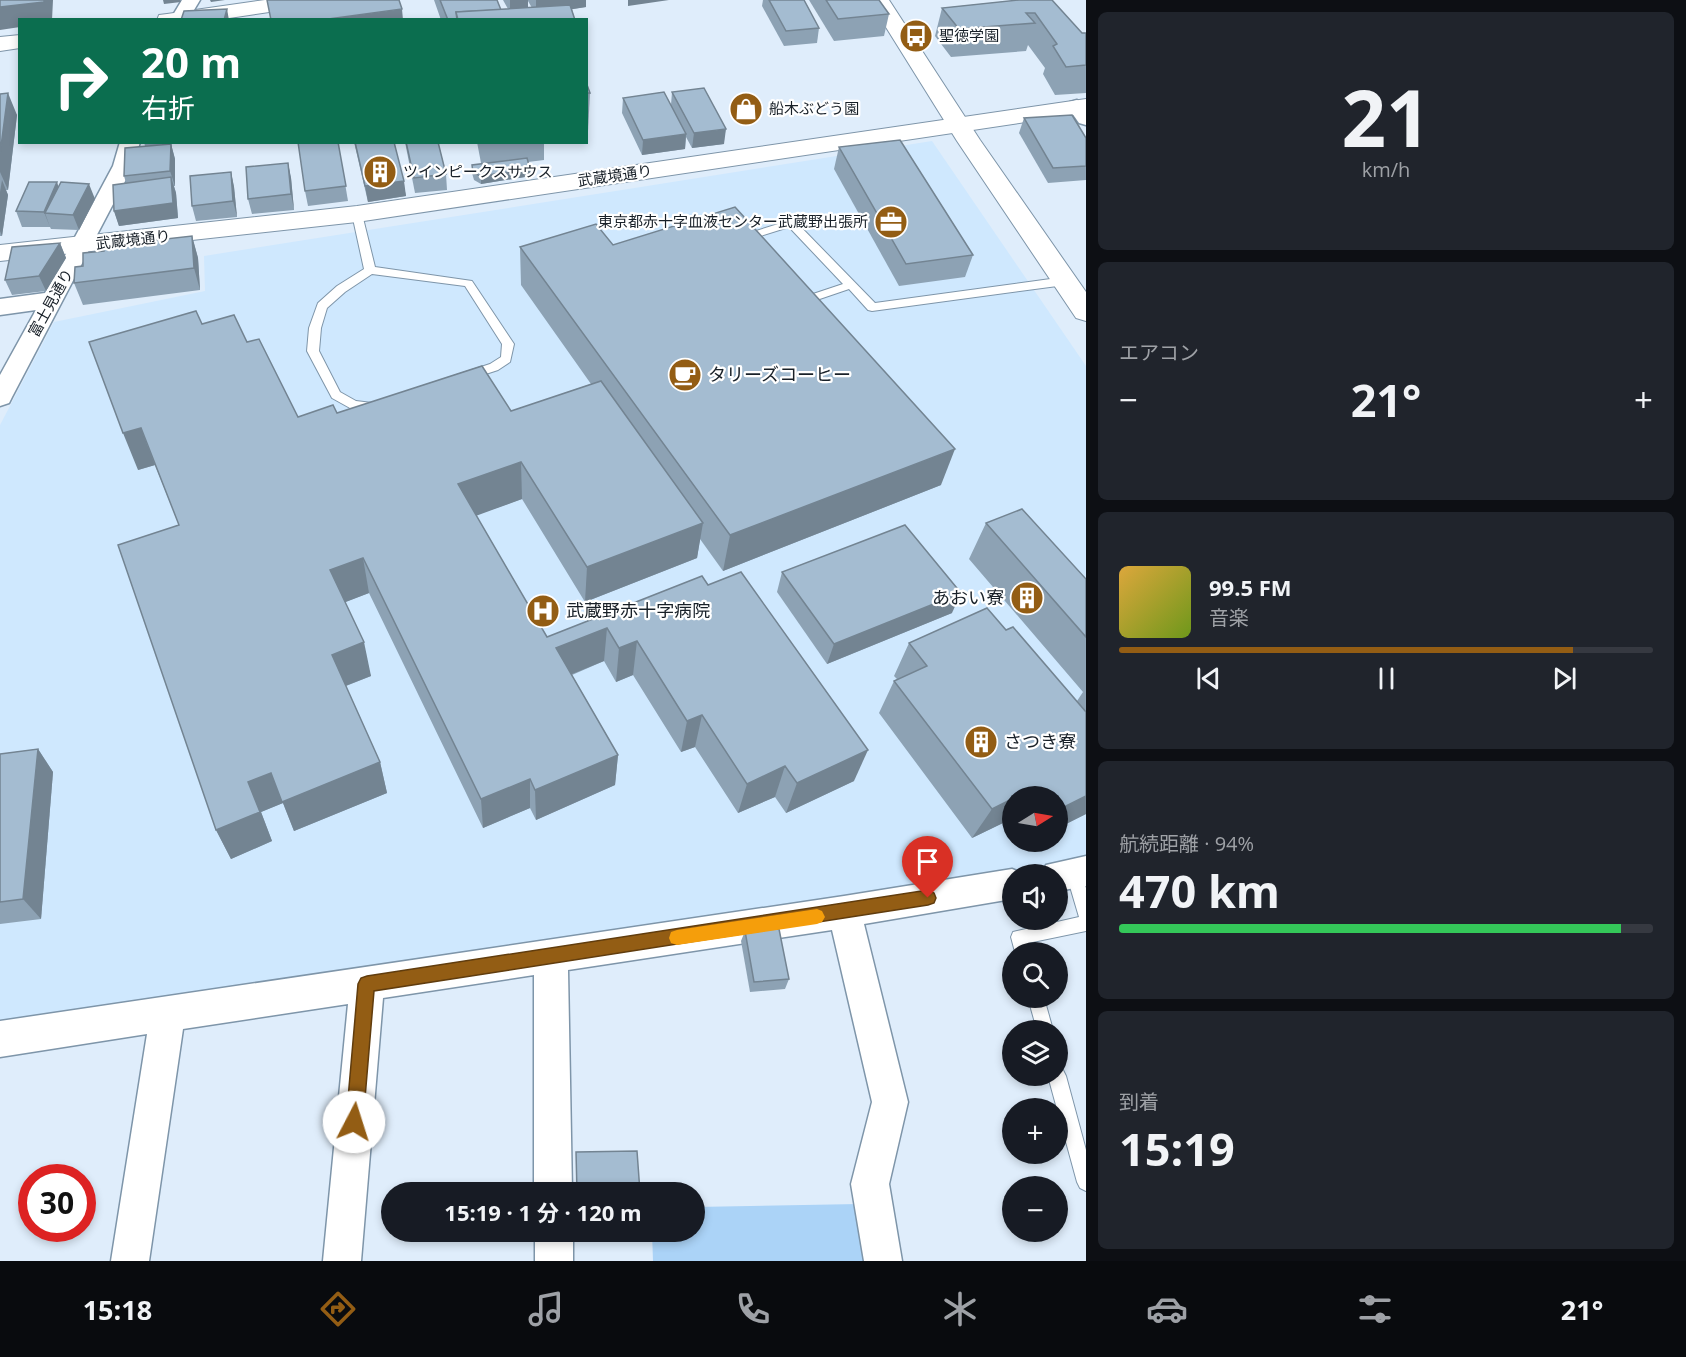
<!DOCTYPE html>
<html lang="ja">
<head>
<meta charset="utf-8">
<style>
	:root { --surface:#171b24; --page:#20242c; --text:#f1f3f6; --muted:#9ea1a6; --line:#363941; --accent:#935d14 }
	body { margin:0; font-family:"Open Sans","Noto Sans JP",sans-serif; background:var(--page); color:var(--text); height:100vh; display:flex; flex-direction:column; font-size:22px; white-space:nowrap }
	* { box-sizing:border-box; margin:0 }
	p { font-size:20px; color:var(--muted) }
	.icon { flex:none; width:33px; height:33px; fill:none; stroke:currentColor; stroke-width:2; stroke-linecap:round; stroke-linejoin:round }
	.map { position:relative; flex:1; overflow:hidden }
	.sheet { display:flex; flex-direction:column; gap:12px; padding:12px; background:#0d0f14; width:600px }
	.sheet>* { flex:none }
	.banner { position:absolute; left:18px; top:18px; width:570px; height:126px; border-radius:0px; box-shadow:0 3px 9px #0003; background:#0b6e4f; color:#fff; overflow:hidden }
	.needle { width:39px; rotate:79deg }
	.fabs { position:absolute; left:1002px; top:786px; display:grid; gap:12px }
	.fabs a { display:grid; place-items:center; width:66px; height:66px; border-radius:50%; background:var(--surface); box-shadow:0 3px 9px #0003; font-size:30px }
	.speed { position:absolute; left:18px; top:1164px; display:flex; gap:12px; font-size:30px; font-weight:700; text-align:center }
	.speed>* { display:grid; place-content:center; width:78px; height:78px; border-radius:50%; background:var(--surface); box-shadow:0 3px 9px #0003; line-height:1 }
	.speed .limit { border:9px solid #d22; background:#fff; color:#111 }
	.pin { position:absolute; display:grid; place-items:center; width:51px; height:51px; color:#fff; margin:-62px -26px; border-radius:50% 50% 50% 0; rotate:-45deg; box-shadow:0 0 6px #0007 }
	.pin .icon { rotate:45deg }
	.me { position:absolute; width:66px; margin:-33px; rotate:5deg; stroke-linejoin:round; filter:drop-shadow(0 0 4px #0008) }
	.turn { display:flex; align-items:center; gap:21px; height:126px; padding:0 24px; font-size:27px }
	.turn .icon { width:78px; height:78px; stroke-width:2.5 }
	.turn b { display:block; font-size:42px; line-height:51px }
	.big { font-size:45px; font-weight:700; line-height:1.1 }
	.sheet .card { flex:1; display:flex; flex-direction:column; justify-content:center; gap:9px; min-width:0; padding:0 21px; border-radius:9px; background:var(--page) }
	.sheet .dial { align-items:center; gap:0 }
	.dial b { font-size:78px; line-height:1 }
	.song { display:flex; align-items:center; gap:18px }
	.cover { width:72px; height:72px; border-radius:9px; background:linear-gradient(135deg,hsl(40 70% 55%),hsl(80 70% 35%)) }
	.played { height:6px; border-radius:3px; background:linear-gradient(90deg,var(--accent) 85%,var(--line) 85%) }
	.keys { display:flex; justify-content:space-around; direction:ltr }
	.heat { display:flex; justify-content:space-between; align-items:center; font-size:33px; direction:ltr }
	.charge { height:9px; border-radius:4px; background:linear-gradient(90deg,#34c759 94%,var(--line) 0) }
	.trip { position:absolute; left:381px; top:1182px; width:324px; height:60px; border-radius:30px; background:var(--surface); box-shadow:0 3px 9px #0003; font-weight:700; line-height:60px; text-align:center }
	.menu { display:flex; height:96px; justify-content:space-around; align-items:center; background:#090b0e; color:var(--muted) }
	.menu .icon { width:42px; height:42px }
	.menu .on { color:var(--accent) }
	.menu b { font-size:27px; color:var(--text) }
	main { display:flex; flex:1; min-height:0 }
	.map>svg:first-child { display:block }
	.built { fill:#cfe8fe; fill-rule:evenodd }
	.green { fill:#abd3f7 }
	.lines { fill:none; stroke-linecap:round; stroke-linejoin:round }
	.service-casing { stroke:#7e95a9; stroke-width:2 }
	.minor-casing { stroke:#7e95a9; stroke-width:3 }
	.tertiary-casing { stroke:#7e95a9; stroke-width:2 }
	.primary-casing { stroke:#7e95a9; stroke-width:2 }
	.service { fill:#fff; fill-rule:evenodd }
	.minor { fill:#fff; fill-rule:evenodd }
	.tertiary { fill:#fff; fill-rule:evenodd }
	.primary { fill:#fff; fill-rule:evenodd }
	.wall { fill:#8da2b4; fill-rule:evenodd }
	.shaded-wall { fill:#738492 }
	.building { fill:#a4bcd1; stroke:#738492; stroke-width:1.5 }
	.route { fill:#935d14; stroke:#603c0d; stroke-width:1.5 }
	.slow { fill:#f59e0b }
	.labels { text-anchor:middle; stroke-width:4.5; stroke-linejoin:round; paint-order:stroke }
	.far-poi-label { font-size:15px; fill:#182028; stroke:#fff; text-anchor:start }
	.far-street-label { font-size:15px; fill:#182028; stroke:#fff }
	.poi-label { font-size:18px; fill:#182028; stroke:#fff; text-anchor:start }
</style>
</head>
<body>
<main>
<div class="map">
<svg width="1086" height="1261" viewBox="0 0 1086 1261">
	<rect width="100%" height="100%" fill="#dfedfb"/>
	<path class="built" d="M 932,141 L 1086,366 L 1086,861 L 551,957 L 0,1025 L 0,425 L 54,322 L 205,291 L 204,256 ZM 1012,796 L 1058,796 L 1058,842 L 1012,842 Z"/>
	<polygon class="green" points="859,1204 867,1261 653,1261 652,1232 694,1232 695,1207"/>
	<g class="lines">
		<defs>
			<g id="service">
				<path d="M 357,211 L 362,214 L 375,267 L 472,281 L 514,344 L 510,362 L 498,370 L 372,411 L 350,408 L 332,398 L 307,351 L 309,328 L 318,303 L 337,286 L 364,269 L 352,214 ZM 372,274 L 465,286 L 502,344 L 501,357 L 490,364 L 372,403 L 356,401 L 340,392 L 319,351 L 321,328 L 327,308 L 345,292 Z"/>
				<polygon points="791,220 795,221 875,303 1065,277 1070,281 1065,285 872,311 868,310 849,289 802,305 795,301 795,295 804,297 843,284 789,227 751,239 746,243 739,238 740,236"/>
				<polygon points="1074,866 1079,868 1086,888 1086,931 1028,943 1031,952 1015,952 1011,937 1013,932 1079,917 1066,873 1069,868"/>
				<polygon points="1028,998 1044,998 1053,1030 1037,1030"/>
				<polygon points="1058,1068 1063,1070 1066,1076 1086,1150 1086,1191 1080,1188 1077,1182 1048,1076 1058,1076"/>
			</g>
			<g id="minor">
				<polygon points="182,0 200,0 188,20 170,20"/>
				<polygon points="1077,100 1086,105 1086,125 1079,123 1067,106 1070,102"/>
				<polygon points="120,142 140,142 133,166 12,397 9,403 0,406 0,375 36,310 0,315 0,299 45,293 113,166"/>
				<polygon points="1086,856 1086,886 1058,891 1058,874 1042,874 1046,865"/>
				<polygon points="1012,869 1024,874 1012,874 1012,899 864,924 908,1102 889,1184 902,1261 864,1261 851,1184 872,1102 832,930 568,970 572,1192 534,1192 534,975 383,998 361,1261 323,1261 348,1004 183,1029 149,1261 111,1261 147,1034 0,1057 0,1021 844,896"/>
				<rect x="535" y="1232" width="38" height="29"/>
			</g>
			<g id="tertiary">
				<polygon points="265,0 320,0 317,4 310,6 216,20 157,20 159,15 167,14"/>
				<polygon points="869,0 889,0 980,140 1086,292 1086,321 1076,318 957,141"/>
				<polygon points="20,35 20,48 0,51 0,37"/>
			</g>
			<polygon id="primary" points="1086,99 1086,113 357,222 0,261 0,245 357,206"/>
		</defs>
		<use href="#service" class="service-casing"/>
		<use href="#minor" class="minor-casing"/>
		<use href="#tertiary" class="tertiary-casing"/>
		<use href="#primary" class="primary-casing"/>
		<use href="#service" class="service"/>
		<use href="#minor" class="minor"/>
		<use href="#tertiary" class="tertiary"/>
		<use href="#primary" class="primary"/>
	</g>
	<g class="wall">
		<path d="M 434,0 L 497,0 L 501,10 L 508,9 L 503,0 L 586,0 L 586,7 L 572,9 L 575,20 L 441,20 ZM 528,1 L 532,8 L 528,8 Z"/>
		<polygon points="763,0 804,0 819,28 817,43 784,46 762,6"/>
		<polygon points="809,0 879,0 889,14 884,36 834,41"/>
		<polygon points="1019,0 1082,33 1086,33 1086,93 1055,95 1043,74 1045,68 1028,45 1026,51 951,57 935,36 942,8"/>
		<polygon points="586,82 590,93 588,131 586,131"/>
		<polygon points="672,92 724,144 692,148 686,137 685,149 642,155 622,113 623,98 671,105"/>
		<polygon points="0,94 17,115 8,190 6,190 8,195 2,236 0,236"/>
		<polygon points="1024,118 1086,138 1086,180 1048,183 1019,133"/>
		<polygon points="144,142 172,142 172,144 145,146"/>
		<polygon points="338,142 348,201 308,206 305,191"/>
		<polygon points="354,142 394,142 406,196 368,202"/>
		<polygon points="405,142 438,142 446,174 447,190 415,193"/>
		<polygon points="477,142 544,142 544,160 528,162 530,169 531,176 481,184 474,180 472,173 472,165 482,164 481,163"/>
		<polygon points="171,144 175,159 175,186 174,186 176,193 178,218 119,226 114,211 126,183 124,176"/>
		<polygon points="839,147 973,255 965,277 899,286 834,169"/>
		<polygon points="288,163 291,178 294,210 252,214 248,199"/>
		<polygon points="231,172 234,187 237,217 196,221 192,206"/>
		<polygon points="59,187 95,199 79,230 51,229 50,227 22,227 16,211"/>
		<polygon points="192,236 198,258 200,290 83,305 74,283 104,251"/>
		<polygon points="60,243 66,258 46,291 12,295 5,280"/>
		<polygon points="613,245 941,485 723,571 700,539 697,558 585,602 522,499 476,515 547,637 702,576 854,781 786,813 775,797 738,813 695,747 681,752 633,675 616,682 604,661 572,675 618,755 615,785 536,820 530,808 483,828 369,593 345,602 371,676 346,686 380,762 387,793 294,831 283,803 261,812 272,841 231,859 216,830 179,525 155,465 138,470 202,324 247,342 298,417 337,413 511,411 591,384 521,285 520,247"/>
		<polygon points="986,523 1086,579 1086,814 1058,828 1058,796 1012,796 1012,835 1003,823 972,838 879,713 894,681 897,679 894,676 909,643 1006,630 1077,701 1083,692 969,559"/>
		<polygon points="782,572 952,613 827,664 777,592"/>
		<polygon points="38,749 53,772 41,919 0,924 0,754"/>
		<polygon points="1018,842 1031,842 1021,846"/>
		<polygon points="745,931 789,979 785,989 750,992 741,941"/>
		<polygon points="576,1152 640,1192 576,1192"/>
	</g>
	<g class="shaded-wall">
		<polygon points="44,0 53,0 52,20 20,20 20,27 0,30 0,7"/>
		<polygon points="163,0 180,0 181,2 164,4"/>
		<polygon points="210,0 225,0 211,2"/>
		<polygon points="510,0 528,0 528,12 510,15"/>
		<polygon points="536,0 586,0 586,7 536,15"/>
		<polygon points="628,0 669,0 628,6"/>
		<polygon points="227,9 229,20 224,20"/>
		<polygon points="402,9 403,20 321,20"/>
		<polygon points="8,93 17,115 8,190 0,172 0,154"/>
		<polygon points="726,129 724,144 692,148 694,133"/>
		<polygon points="686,134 685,149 642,155 643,140"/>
		<polygon points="171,144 175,159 175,186 170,171"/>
		<polygon points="288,163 291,178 294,210 291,194"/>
		<polygon points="530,169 531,176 481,184 481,176"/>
		<polygon points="231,172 234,187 237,217 233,201"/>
		<polygon points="171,177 176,193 178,218 119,226 114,211"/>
		<polygon points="2,180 8,195 2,236 0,231 0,192"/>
		<polygon points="404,181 406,196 368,202 365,186"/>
		<polygon points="57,182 62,197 45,213 50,227 44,212"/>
		<polygon points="89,184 95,199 79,230 73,215"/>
		<polygon points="192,236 198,258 200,290 194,268"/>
		<polygon points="60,243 66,258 46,291 39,276"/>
		<polygon points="141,428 155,465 138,470 123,433"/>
		<polygon points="955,449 941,485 723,571 730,535"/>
		<polygon points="521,462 522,499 462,521 458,484"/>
		<polygon points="703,523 697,558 585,602 587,567"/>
		<polygon points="363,558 369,593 338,605 330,570"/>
		<polygon points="961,593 952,613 827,664 834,644"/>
		<polygon points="607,628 604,661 555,681 556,648"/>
		<polygon points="637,641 633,675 616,682 619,648"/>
		<polygon points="364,642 371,676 340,688 332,655"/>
		<polygon points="702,715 695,747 681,752 687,721"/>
		<polygon points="38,749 53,772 41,919 23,899"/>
		<polygon points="868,750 854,781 786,813 797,783"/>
		<polygon points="618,755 615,785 536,820 535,790"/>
		<polygon points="380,762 387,793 294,831 283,803 261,812 272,841 231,859 216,830 248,782 271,773"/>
		<polygon points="785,766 775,797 738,813 747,784"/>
		<polygon points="530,779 530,808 483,828 481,799"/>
		<polygon points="1086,796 1086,814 1058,828 1058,810"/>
		<polygon points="1012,799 1012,809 1003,823 972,838 992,809"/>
		<polygon points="1025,842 1031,842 1021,846"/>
	</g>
	<g class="building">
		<polygon points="0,0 44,0 44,2 0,7"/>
		<polygon points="267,0 399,0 402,9 321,20 271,20"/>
		<polygon points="440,0 497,0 501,10 456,12 457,20 448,20"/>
		<polygon points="769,0 804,0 819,28 786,31"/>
		<polygon points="826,0 879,0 889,14 838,19"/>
		<polygon points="1019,0 1052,0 1082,33 1086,33 1086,65 1066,67 1053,46 1057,44 1035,13 1026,13 1035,23 959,29 942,8"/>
		<polygon points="570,5 575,20 458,20 456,12"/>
		<polygon points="227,9 224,20 181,20 184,11"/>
		<polygon points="586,82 590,93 586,93"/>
		<polygon points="704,88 726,129 694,133 672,92"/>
		<polygon points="664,92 686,134 643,140 623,98"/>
		<polygon points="8,93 0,154 0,94"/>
		<polygon points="1072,115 1086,138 1086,166 1053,168 1024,118"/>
		<polygon points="900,140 973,255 906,264 839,147"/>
		<polygon points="298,142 338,142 346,186 305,191"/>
		<polygon points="355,142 394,142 404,181 365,186"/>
		<polygon points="406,142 438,142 446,174 414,178"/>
		<polygon points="171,144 170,171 124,176 125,148"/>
		<polygon points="527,158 530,169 481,176 473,173 472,165"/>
		<polygon points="288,163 291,194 248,199 246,167"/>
		<polygon points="231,172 233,201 192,206 190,176"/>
		<polygon points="171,177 173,203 114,211 113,185"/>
		<polygon points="29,182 57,182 44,212 16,211"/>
		<polygon points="61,182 89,184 73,215 45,213"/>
		<polygon points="735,207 955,449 730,535 520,247 596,224 613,245"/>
		<polygon points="192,236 194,268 74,283 75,267 83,266 83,253 104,251 104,246"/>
		<polygon points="60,243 39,276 5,280 12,247"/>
		<polygon points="196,311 202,324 234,315 247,342 259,339 298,417 333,405 337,413 482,366 511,411 601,381 703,523 587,567 521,462 458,484 547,637 702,576 708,585 741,572 868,750 797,783 785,766 747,784 702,715 687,721 637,641 619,648 607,628 556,648 618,755 535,790 530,779 481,799 363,558 330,570 364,642 332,655 380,762 282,802 271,773 248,782 260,812 216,830 118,545 179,525 141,428 123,433 89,342"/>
		<polygon points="1022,509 1086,579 1086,637 986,523"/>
		<polygon points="905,525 961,593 834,644 782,572"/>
		<polygon points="987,608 1006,630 1013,627 1086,712 1086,796 1058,810 1058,796 1027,796 1024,793 1017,796 1012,796 1012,799 992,809 894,681 927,666 909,643"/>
		<polygon points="38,749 23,899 0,902 0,754"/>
		<polygon points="779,929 789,979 754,982 745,931"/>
		<polygon points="637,1151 640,1192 577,1192 576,1152"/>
	</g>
	<polygon class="route" points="928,890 934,893 936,898 934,903 928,905 374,991 363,1122 361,1129 354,1131 348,1129 346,1122 358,984 361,978 367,976"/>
	<polygon class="slow" points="817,909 822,911 825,917 822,922 817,924 677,945 671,943 669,938 671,932 677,930"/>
	<defs>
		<symbol id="bus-disc" viewBox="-11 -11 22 22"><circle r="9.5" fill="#935d14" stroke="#fff"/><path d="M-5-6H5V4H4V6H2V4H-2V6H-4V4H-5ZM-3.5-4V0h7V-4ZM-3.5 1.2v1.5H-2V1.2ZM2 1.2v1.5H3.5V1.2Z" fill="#fff"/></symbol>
		<symbol id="shop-disc" viewBox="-11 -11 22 22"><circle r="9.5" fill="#935d14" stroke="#fff"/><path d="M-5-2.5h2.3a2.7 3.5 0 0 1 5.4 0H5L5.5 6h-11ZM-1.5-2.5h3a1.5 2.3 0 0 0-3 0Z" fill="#fff"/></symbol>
		<symbol id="building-disc" viewBox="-11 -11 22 22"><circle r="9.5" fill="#935d14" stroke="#fff"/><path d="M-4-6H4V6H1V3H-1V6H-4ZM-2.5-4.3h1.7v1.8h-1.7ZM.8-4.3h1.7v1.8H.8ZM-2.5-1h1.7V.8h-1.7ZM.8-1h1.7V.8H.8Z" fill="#fff"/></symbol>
		<symbol id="office-disc" viewBox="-11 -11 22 22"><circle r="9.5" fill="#935d14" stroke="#fff"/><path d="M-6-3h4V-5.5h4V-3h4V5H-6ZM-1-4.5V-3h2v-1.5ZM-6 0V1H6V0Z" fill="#fff"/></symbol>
		<symbol id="cafe-disc" viewBox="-11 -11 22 22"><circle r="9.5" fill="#935d14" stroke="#fff"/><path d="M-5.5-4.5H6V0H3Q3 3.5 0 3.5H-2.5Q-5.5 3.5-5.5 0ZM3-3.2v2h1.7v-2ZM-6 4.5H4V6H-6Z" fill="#fff"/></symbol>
		<symbol id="hospital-disc" viewBox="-11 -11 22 22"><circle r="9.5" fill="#935d14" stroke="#fff"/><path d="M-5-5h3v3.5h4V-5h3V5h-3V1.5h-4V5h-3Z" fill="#fff"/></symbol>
	</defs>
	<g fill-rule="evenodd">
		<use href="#bus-disc" x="897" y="17" width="38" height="38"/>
		<use href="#shop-disc" x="727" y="90" width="38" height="38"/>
		<use href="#building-disc" x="361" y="153" width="38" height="38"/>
		<use href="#office-disc" x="872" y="203" width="38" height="38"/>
		<use href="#cafe-disc" x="666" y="356" width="38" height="38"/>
		<use href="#building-disc" x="1008" y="579" width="38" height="38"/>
		<use href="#hospital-disc" x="524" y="592" width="38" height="38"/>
		<use href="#building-disc" x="962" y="723" width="38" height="38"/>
	</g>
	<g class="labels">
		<g class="far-poi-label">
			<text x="939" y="41">聖徳学園</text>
			<text x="769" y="114">船木ぶどう園</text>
			<text x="403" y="177">ツインピークスサウス</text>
			<text x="868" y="227" text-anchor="end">東京都赤十字血液センター武蔵野出張所</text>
		</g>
		<g class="far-street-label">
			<text transform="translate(615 176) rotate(-8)" y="5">武蔵境通り</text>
			<text transform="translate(133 240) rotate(-6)" y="5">武蔵境通り</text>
			<text transform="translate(51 303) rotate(-61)" y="5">富士見通り</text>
		</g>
		<g class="poi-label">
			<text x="708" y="381">タリーズコーヒー</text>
			<text x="1004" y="604" text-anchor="end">あおい寮</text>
			<text x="566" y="617">武蔵野赤十字病院</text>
			<text x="1004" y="748">さつき寮</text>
		</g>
	</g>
</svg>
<div class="fabs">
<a><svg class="needle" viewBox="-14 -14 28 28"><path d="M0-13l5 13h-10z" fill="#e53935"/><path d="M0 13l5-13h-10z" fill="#9ea1a6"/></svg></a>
<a><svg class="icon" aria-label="sound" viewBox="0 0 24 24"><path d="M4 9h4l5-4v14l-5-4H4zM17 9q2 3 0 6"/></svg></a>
<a><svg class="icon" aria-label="search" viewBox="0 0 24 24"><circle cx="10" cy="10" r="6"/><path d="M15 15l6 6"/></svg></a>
<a><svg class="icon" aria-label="layers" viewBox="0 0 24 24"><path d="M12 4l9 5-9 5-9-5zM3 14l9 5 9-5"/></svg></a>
<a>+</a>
<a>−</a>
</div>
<div class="speed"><div class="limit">30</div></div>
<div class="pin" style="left:928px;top:898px;background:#d93025"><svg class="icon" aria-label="arrive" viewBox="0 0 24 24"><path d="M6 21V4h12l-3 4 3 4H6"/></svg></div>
<svg class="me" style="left:354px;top:1122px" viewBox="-20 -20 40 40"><circle r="19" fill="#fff"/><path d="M0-13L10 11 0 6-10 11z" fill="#935d14"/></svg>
<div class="trip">15:19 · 1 分 · 120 m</div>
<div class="banner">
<div class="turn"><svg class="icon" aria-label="right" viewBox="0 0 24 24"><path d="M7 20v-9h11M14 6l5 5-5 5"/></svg><div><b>20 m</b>右折</div></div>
</div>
</div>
<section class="sheet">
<div class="card dial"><b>21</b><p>km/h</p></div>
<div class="card"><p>エアコン</p>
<div class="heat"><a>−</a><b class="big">21°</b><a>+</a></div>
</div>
<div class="card">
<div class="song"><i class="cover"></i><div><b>99.5 FM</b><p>音楽</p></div></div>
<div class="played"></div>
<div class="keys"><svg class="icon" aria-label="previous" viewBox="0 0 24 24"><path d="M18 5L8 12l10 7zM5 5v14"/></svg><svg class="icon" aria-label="pause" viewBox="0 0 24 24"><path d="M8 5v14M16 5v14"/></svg><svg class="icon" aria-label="next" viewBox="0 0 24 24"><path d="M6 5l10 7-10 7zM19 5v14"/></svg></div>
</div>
<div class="card"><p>航続距離 · 94%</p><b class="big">470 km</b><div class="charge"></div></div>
<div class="card"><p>到着</p><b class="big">15:19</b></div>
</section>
</main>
<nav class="menu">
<b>15:18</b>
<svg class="icon on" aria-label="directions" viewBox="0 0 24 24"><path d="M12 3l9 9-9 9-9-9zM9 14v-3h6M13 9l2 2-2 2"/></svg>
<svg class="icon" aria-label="music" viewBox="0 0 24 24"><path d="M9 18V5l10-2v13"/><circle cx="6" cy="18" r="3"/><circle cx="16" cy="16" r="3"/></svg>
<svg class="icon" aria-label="phone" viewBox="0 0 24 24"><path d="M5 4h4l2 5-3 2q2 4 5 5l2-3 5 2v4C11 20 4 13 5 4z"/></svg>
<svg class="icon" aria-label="climate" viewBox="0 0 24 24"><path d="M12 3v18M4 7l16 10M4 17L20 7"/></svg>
<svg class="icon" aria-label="car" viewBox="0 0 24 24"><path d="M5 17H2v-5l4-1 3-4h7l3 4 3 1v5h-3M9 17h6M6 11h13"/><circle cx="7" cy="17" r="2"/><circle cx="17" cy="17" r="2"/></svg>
<svg class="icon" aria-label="filters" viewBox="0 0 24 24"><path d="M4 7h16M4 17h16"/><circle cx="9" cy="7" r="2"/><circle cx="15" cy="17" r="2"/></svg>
<b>21°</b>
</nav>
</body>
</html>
